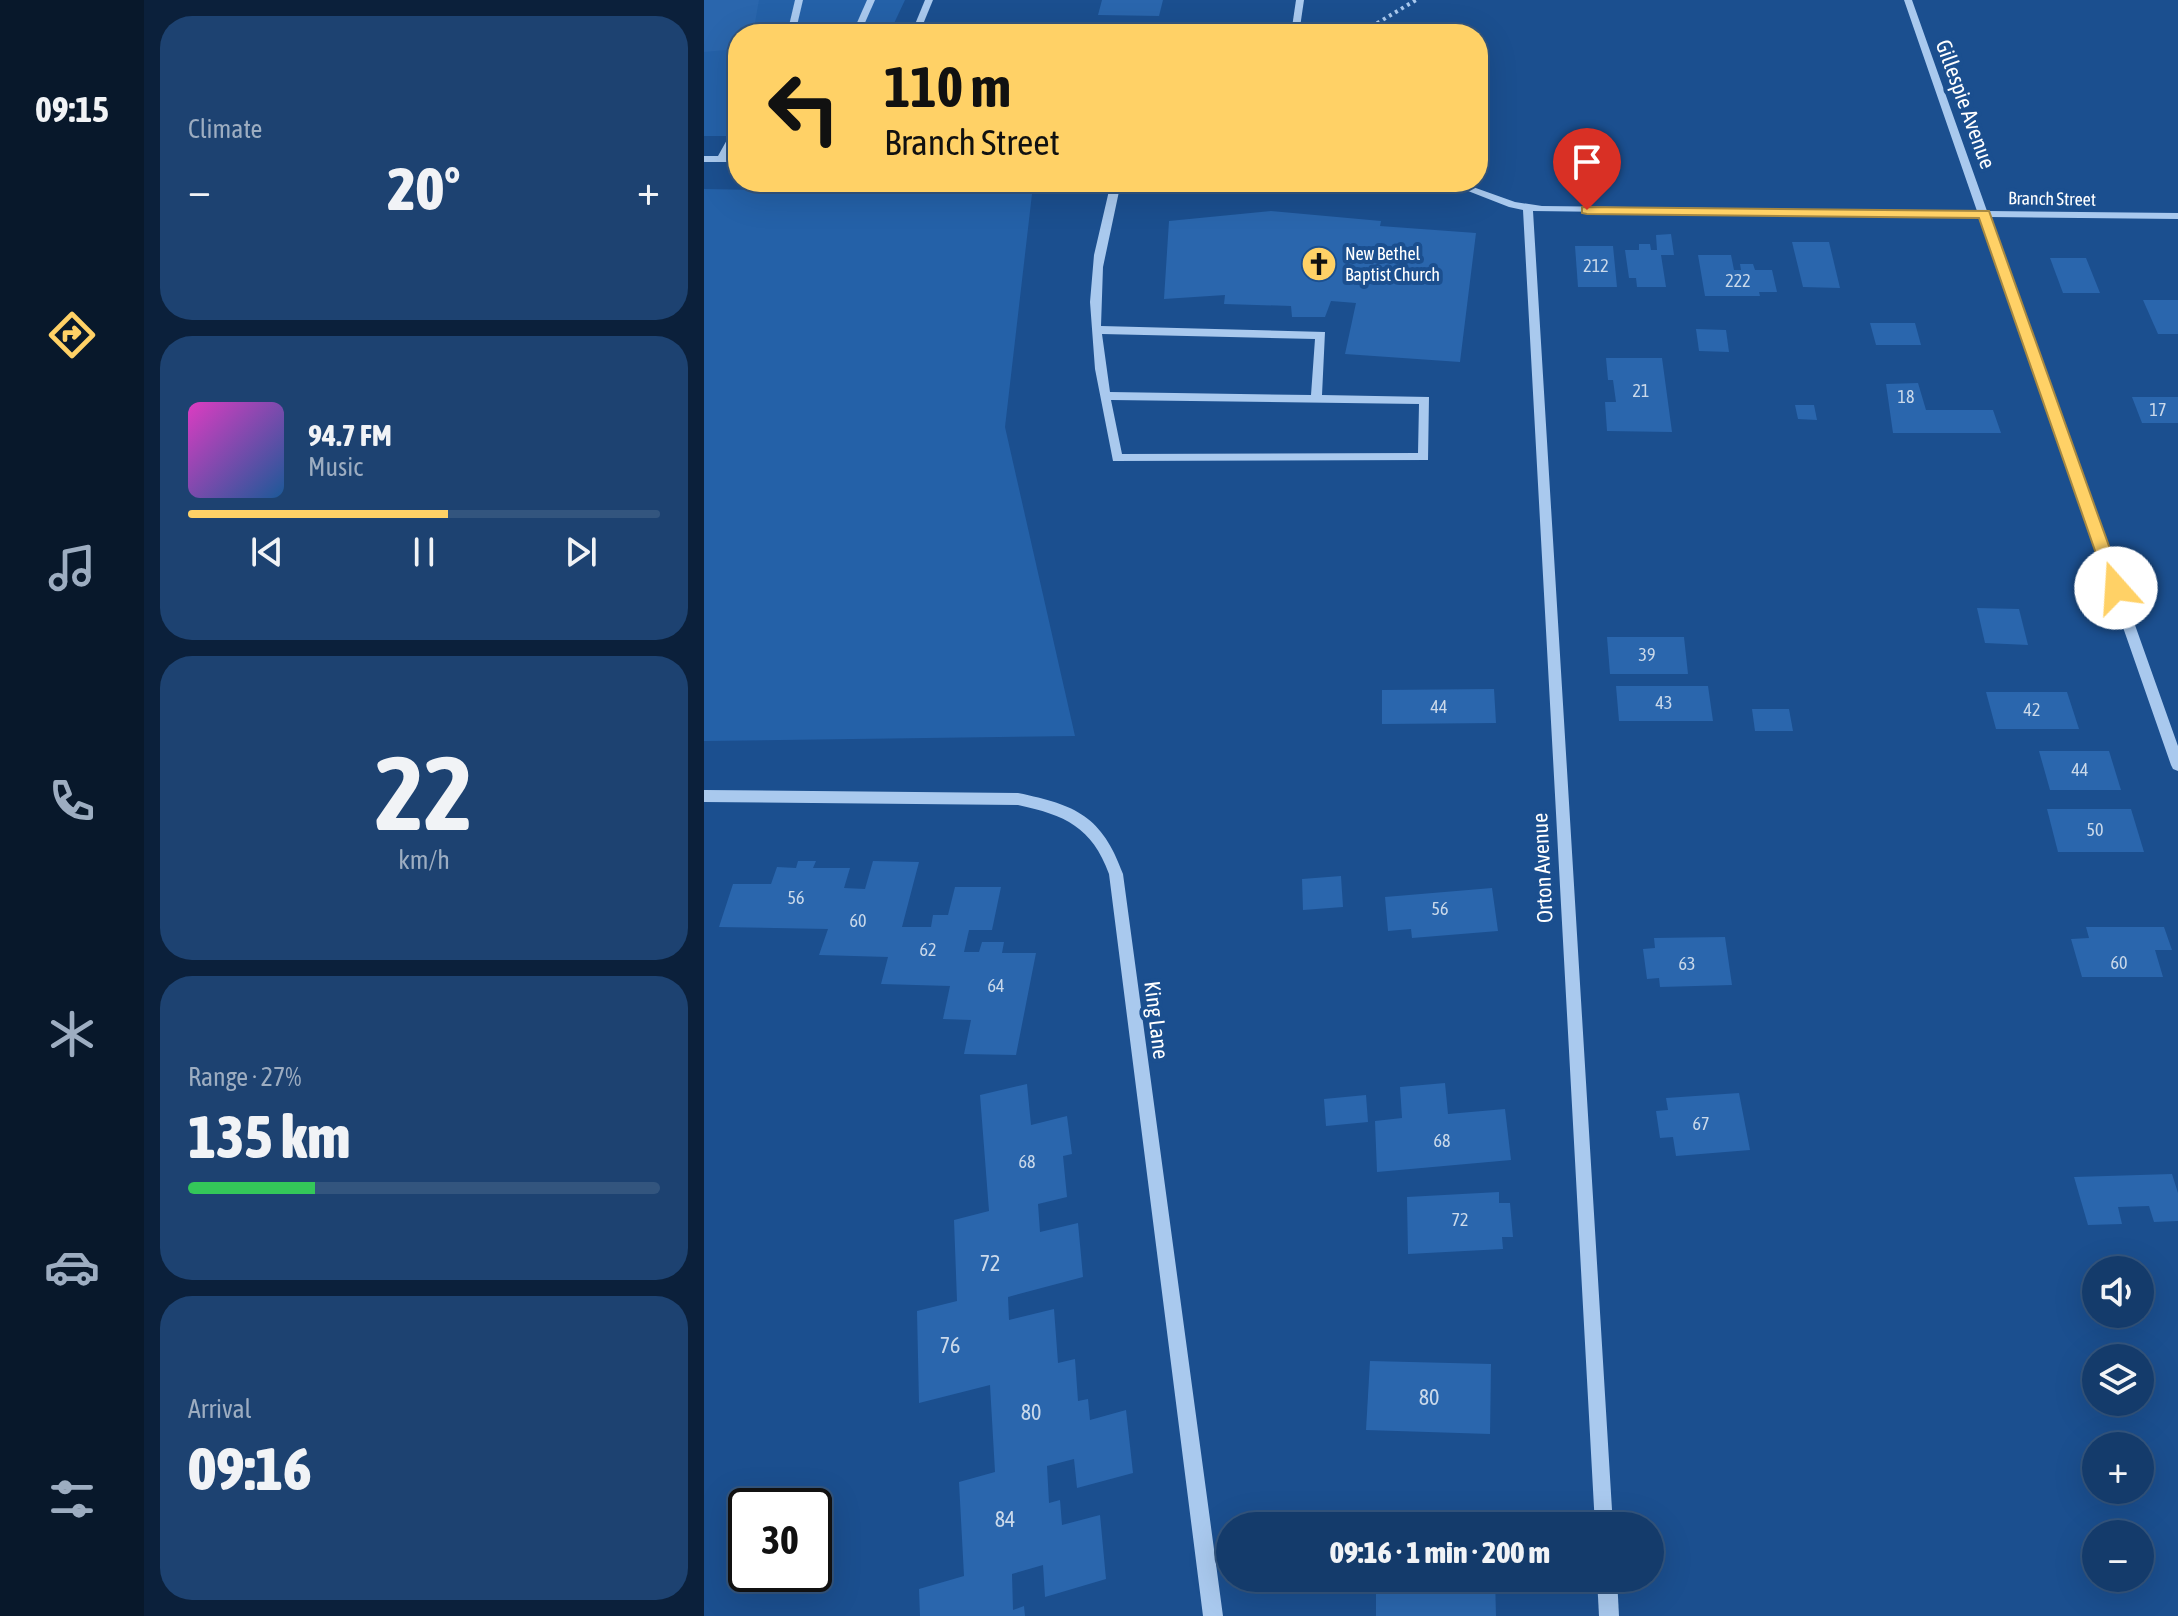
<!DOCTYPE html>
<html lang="en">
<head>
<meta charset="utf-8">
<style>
	:root { --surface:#143b6b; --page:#1d4271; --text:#f1f3f6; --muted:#9dadc1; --line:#33557e; --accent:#ffd166 }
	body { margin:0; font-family:"Asap Condensed",sans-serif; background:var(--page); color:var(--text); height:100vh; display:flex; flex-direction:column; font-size:30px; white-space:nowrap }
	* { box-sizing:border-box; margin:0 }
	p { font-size:26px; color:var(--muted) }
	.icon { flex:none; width:44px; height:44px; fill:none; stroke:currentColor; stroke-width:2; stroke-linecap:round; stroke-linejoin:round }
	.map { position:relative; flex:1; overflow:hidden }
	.side { display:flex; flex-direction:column; gap:16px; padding:16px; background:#0b203b; width:560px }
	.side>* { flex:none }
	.hud { position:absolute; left:24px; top:24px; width:760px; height:168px; border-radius:32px; box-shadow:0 8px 32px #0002,0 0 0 2px var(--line); background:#ffd166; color:#111; overflow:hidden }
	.tools { position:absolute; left:1378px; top:1256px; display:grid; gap:16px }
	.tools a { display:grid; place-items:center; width:72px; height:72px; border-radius:50%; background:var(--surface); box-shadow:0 8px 32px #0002,0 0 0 2px var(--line); font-size:40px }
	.speed { position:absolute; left:24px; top:1488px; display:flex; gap:16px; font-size:40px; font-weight:700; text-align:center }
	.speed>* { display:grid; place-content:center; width:104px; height:104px; border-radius:50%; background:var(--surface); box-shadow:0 8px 32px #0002,0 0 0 2px var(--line); line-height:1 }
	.speed .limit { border:4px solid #111; border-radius:12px; background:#fff; color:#111 }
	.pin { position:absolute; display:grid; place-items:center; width:68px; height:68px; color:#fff; margin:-82px -34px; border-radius:50% 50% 50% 0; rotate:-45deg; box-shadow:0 0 8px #0007 }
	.pin .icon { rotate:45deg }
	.me { position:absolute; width:88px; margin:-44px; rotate:341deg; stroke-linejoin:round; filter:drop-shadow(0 0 6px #0008) }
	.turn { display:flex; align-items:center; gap:28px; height:168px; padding:0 24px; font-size:36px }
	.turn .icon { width:104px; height:104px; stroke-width:2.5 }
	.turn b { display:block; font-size:56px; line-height:68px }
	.big { font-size:60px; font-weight:800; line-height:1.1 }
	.side .card { flex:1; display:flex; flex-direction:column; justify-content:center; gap:12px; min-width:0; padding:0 28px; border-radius:32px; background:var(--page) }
	.side .dial { align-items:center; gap:0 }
	.dial b { font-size:104px; line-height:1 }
	.song { display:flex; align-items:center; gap:24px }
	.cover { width:96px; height:96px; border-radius:12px; background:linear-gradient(135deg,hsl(310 70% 55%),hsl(210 70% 35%)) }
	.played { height:8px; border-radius:4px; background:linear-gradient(90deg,var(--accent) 55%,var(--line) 55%) }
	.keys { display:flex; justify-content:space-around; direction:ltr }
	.heat { display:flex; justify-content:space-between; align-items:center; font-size:44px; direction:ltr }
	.charge { height:12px; border-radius:6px; background:linear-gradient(90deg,#34c759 27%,var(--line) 0) }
	.trip { position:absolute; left:512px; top:1512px; width:448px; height:80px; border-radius:40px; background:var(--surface); box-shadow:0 8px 32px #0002,0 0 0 2px var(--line); font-weight:800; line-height:80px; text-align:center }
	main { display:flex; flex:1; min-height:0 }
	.menu { display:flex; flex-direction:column; width:144px; justify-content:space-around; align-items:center; background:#08182b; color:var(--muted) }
	.menu .icon { width:56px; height:56px }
	.menu .on { color:var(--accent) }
	.menu b { font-size:36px; color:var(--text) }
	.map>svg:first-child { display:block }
	.green { fill:#2461a8 }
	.building { fill:#2a66ad }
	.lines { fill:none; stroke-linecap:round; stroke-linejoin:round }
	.path { stroke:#a9c9ee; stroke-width:4; stroke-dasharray:3 4; stroke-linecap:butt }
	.minor { fill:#a9c9ee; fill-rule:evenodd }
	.route { fill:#ffd166; stroke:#a68842; stroke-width:2 }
	.labels { text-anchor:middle; stroke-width:8; stroke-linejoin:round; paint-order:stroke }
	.far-street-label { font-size:18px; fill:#fff; stroke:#1b4f8f }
	.far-poi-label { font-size:18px; fill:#fff; stroke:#1b4f8f; text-anchor:start }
	.number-label { font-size:18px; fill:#cad9ea }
	.street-label { font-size:22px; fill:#fff; stroke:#1b4f8f }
	.near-number-label { font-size:22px; fill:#cad9ea }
</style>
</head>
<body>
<main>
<nav class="menu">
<b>09:15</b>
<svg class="icon on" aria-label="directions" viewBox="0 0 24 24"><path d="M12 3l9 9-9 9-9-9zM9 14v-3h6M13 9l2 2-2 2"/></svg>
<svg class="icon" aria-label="music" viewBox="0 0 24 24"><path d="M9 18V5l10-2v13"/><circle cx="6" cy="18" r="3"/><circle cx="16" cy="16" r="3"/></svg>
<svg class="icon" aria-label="phone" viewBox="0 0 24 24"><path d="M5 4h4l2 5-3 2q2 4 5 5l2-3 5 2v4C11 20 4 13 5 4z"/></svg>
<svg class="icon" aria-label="climate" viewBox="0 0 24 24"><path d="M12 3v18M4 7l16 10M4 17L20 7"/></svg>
<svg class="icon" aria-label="car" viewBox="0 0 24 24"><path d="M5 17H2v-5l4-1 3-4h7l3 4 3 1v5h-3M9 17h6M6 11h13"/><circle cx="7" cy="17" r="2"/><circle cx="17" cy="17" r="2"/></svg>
<svg class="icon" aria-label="filters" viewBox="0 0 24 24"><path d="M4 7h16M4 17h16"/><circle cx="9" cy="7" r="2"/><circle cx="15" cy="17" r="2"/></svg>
</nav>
<section class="side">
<div class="card"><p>Climate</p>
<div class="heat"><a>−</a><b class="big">20°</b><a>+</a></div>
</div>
<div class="card">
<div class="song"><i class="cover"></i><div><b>94.7 FM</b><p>Music</p></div></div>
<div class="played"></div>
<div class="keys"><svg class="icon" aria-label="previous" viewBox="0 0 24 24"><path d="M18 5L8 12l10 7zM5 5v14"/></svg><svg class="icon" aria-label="pause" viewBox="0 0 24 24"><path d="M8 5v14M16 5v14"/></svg><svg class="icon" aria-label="next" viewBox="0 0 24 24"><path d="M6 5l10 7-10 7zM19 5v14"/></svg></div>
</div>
<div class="card dial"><b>22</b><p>km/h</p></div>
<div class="card"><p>Range · 27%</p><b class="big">135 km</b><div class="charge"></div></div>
<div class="card"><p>Arrival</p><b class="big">09:16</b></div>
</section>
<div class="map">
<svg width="1474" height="1616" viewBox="0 0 1474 1616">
	<rect width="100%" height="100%" fill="#1b4f8f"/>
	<g class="green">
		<polygon points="0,0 201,0 185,34 34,34 34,136 0,136"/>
		<polygon points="0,189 328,194 301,427 371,736 0,741"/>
	</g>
	<g class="building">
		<polygon points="0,0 55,0 49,34 34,34 34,49 0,52"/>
		<polygon points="398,0 459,0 455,16 394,15"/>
		<polygon points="502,25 547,25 546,34 501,34"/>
		<polygon points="567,211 677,221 676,226 772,233 756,362 641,354 652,303 627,301 621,317 588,317 587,306 520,304 521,295 460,299 465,221"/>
		<polygon points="967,234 970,255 957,255 962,287 933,287 932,278 925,278 921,250 935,250 935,244 946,244 947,250 953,250 952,235"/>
		<polygon points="1088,242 1125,242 1136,288 1099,287"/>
		<polygon points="871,246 909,246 913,287 874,287"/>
		<polygon points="994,255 1027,255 1030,270 1037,270 1036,264 1049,264 1051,270 1068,270 1073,292 1055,292 1056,296 1001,296"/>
		<polygon points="1346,258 1382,258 1396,293 1359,293"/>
		<polygon points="1439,300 1474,300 1474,334 1454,334"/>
		<polygon points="1166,323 1211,323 1217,345 1172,345"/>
		<polygon points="992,329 1022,330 1025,352 995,351"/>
		<polygon points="902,358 958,358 968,432 903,431 901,402 912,402 909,380 904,380"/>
		<polygon points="1214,383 1222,410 1289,410 1297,433 1189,433 1182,384"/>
		<polygon points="1428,397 1474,397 1474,423 1438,423"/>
		<polygon points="1091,405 1110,405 1113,420 1094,419"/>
		<polygon points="1273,608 1315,609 1324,645 1281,643"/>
		<polygon points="903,637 980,637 984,674 906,674"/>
		<polygon points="912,686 1004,686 1009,721 915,721"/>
		<polygon points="790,689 792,723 678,724 678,690"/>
		<polygon points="1282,692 1363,692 1375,729 1292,729"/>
		<polygon points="1048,709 1085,709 1089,731 1051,731"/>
		<polygon points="1335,751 1405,751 1417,790 1346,790"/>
		<polygon points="1343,809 1427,809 1440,852 1354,852"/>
		<polygon points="94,861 112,861 109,868 146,868 140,888 161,889 169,861 215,862 198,927 227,927 229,915 244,915 251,887 297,887 288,930 265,930 260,952 275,952 278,942 300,942 298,953 332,953 312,1055 260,1054 267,1020 239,1019 246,986 177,984 184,957 115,955 124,929 15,927 29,884 67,884 73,867 92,868"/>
		<polygon points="637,876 639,907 599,910 598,879"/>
		<polygon points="788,888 794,931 708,938 707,929 684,931 681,897"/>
		<polygon points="1382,927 1460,927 1468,950 1451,950 1459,977 1378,977 1367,939 1385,938"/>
		<polygon points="1021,937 1028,985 956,987 955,978 943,979 939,949 951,948 950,938"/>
		<polygon points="741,1083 744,1114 801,1109 807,1160 673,1172 671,1121 698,1118 696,1087"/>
		<polygon points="323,1084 327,1125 363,1116 368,1154 359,1156 363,1197 334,1204 336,1232 374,1223 379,1277 304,1297 305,1320 350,1309 354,1363 371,1359 374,1401 384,1399 386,1420 422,1410 429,1473 373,1488 370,1459 343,1466 345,1503 356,1500 358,1525 396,1515 402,1579 341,1597 339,1565 308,1574 309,1610 320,1606 321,1616 216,1616 215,1589 260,1576 255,1482 291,1472 286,1385 215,1403 213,1311 253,1301 250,1220 285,1211 276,1095"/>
		<polygon points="1035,1093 1046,1150 972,1156 969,1137 956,1138 952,1111 964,1110 962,1098"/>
		<polygon points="662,1095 664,1122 622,1126 620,1099"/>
		<polygon points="1468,1174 1474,1193 1474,1221 1450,1222 1445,1206 1414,1207 1418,1224 1384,1225 1370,1177"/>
		<polygon points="795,1192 795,1203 806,1203 809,1237 798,1237 799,1249 704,1254 703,1197"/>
		<polygon points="666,1361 787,1364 786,1434 662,1430"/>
		<polygon points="672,1578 791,1578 792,1616 672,1616"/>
	</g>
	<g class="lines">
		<polyline class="path" points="655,34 712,0"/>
		<g class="minor">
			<polygon points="91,0 99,0 91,34 83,34"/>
			<polygon points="163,0 171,0 156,34 148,34"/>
			<polygon points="221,0 229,0 215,34 207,34"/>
			<polygon points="592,0 600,0 595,34 587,34"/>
			<polygon points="1200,0 1208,0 1283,211 1474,213 1474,219 1286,217 1474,746 1474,771 1469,769 1467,765 1276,217 829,211 909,1526 891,1526 819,210 805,207 741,182 755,182 811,202 838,206 1273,211"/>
			<polygon points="34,126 34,137 24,156 34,156 34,162 0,162 0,156 14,156 29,129"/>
			<path d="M 407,182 L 417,182 L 399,267 L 397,326 L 621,332 L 618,395 L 725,397 L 724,460 L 409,461 L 391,369 L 386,302 L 390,255 ZM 398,334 L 611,339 L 607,395 L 406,392 ZM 407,400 L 715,404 L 714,453 L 418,454 Z"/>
			<path d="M 0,790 L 314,793 C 372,805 398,816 419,874 L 519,1616 L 499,1616 L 405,874 C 388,827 361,815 314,805 L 0,802 Z"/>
			<polygon points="893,1578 913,1578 915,1616 895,1616"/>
		</g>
	</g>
	<polygon class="route" points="878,207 1285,211 1420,588 1418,593 1406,593 1404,588 1275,218 883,214 878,213"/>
	<defs>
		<symbol id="church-disc" viewBox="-11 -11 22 22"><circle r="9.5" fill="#ffd166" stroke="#1b4f8f"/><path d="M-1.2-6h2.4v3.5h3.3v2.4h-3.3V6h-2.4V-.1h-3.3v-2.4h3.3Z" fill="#111"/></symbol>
	</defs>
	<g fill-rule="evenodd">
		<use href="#church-disc" x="595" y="244" width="40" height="40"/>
	</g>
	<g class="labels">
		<g class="far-street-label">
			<text transform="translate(1348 199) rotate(1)" y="6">Branch Street</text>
		</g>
		<g class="far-poi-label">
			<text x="641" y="260">New Bethel<tspan x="641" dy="21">Baptist Church</tspan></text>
		</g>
		<g class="number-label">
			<text x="892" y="272">212</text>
			<text x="1034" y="287">222</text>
			<text x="937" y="397">21</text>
			<text x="1202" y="403">18</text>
			<text x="1454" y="416">17</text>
			<text x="943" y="661">39</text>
			<text x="960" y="709">43</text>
			<text x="735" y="713">44</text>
			<text x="1328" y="716">42</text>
			<text x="1376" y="776">44</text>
			<text x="1391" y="836">50</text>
			<text x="92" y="904">56</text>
			<text x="736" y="915">56</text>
			<text x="154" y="927">60</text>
			<text x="224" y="956">62</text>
			<text x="1415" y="969">60</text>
			<text x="983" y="970">63</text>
			<text x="292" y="992">64</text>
			<text x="997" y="1130">67</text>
			<text x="738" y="1147">68</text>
			<text x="323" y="1168">68</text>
			<text x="756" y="1226">72</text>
		</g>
		<g class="street-label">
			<text transform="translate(1262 104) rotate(70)" y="8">Gillespie Avenue</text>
			<text transform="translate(838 868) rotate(-93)" y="8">Orton Avenue</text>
			<text transform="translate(453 1020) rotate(83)" y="8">King Lane</text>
		</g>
		<g class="near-number-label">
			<text x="286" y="1271">72</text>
			<text x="246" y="1353">76</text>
			<text x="725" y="1405">80</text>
			<text x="327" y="1420">80</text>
			<text x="301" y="1527">84</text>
		</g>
	</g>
</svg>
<div class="tools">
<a><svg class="icon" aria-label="sound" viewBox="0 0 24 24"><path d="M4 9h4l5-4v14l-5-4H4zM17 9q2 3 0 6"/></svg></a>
<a><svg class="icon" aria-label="layers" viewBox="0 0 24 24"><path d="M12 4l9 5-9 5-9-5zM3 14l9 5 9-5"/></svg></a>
<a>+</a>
<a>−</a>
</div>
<div class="speed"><div class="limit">30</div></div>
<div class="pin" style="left:883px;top:210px;background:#d93025"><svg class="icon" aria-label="arrive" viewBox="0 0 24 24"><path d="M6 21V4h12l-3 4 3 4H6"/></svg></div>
<svg class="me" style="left:1412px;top:588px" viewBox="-20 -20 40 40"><circle r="19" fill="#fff"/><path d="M0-13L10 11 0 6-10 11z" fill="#ffd166"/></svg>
<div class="trip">09:16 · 1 min · 200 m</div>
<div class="hud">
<div class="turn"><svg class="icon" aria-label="left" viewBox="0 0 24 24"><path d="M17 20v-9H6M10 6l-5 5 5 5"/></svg><div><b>110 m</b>Branch Street</div></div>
</div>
</div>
</main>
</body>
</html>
